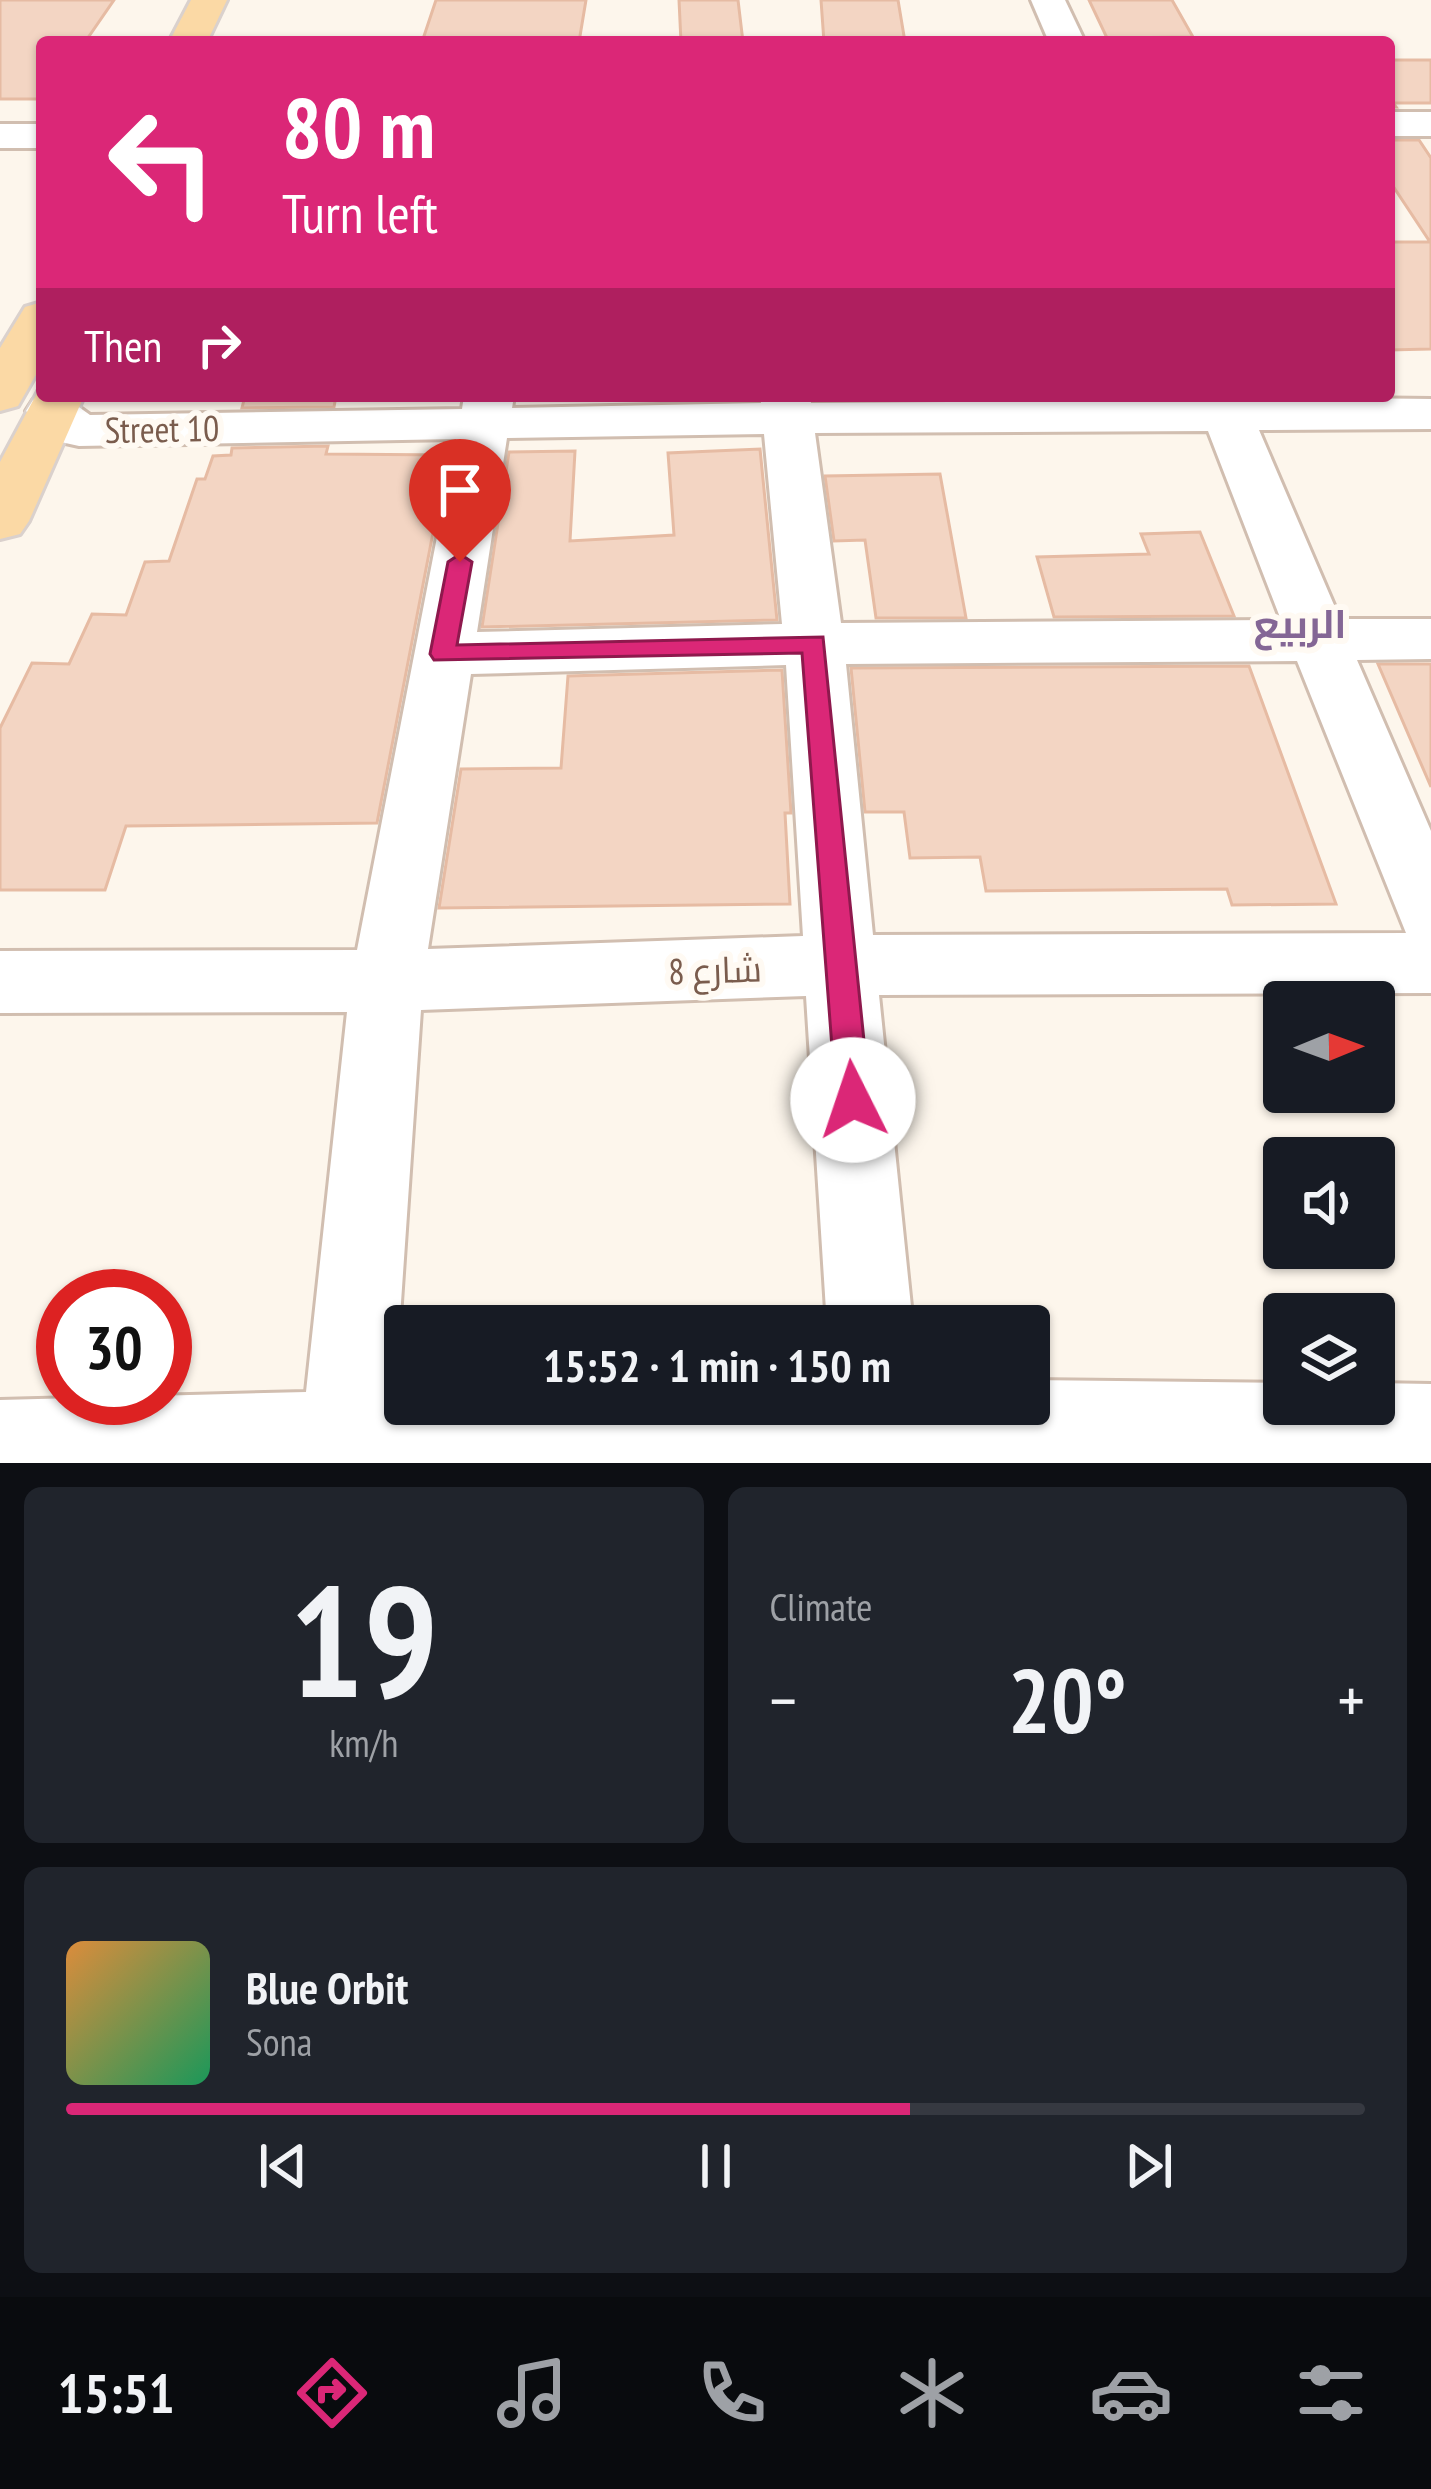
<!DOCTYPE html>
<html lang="en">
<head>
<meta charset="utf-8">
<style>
	:root { --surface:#171b24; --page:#20242c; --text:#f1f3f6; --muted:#9ea1a6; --line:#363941; --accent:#db2777 }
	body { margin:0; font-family:"PT Sans Narrow",Cairo,sans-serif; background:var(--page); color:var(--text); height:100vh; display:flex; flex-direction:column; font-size:45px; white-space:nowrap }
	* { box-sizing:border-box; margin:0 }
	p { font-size:39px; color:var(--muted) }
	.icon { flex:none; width:66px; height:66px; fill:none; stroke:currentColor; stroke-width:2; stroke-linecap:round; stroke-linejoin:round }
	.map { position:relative; height:1463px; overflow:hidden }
	.drawer { display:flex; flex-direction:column; gap:24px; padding:24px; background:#0d0f14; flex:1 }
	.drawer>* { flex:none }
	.banner { position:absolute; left:36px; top:36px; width:1359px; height:366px; border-radius:12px; box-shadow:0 3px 9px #0004; background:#db2777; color:#fff; overflow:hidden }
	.needle { width:78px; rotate:89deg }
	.buttons { position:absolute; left:1263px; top:981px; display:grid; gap:24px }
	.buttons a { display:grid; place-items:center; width:132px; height:132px; border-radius:12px; background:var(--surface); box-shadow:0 3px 9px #0004; font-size:60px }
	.speed { position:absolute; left:36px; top:1269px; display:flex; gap:24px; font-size:60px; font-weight:700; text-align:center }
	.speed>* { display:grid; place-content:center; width:156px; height:156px; border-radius:50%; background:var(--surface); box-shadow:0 3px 9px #0004; line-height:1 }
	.speed .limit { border:18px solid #d22; background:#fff; color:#111 }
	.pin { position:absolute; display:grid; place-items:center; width:102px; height:102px; color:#fff; margin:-123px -51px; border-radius:50% 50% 50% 0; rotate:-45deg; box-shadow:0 0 12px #0007 }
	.pin .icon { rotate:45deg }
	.me { position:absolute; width:132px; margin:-66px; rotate:356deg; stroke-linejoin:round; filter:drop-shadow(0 0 9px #0008) }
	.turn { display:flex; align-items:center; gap:42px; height:252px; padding:0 48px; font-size:54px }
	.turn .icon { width:156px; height:156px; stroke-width:2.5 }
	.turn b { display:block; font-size:84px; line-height:102px }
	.then { display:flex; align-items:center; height:114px; padding:0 48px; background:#0003; gap:24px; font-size:45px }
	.big { font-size:90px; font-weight:800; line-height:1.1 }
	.drawer .widget { flex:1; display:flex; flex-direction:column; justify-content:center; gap:18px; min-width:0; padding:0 42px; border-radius:18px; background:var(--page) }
	.drawer .dial { align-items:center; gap:0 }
	.dial b { font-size:156px; line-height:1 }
	.song { display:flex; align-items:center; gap:36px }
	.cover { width:144px; height:144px; border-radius:18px; background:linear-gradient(135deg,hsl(30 70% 55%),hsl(150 70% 35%)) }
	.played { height:12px; border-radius:6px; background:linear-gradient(90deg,var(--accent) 65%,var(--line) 65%) }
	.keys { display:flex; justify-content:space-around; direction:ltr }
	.heat { display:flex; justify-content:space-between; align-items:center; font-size:66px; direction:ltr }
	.drawer .tiles { flex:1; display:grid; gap:24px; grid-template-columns:1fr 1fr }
	.widget:last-child { grid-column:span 2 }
	.trip { position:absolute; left:384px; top:1305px; width:666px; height:120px; border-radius:12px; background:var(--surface); box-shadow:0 3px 9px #0004; font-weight:800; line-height:120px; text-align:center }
	.tab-bar { display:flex; height:192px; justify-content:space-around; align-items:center; background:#090b0e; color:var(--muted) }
	.tab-bar .icon { width:84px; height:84px }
	.tab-bar .selected { color:var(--accent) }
	.tab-bar b { font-size:54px; color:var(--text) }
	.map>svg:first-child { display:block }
	.building { fill:#f3d5c3; stroke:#e6bba3; stroke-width:3 }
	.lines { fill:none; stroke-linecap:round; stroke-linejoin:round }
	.minor-casing { stroke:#d1beb0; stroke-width:6 }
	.major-casing { stroke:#dad1cd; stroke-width:6 }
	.minor { fill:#fff; fill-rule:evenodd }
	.major { fill:#fbd9a5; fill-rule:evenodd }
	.route { fill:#db2777; stroke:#8e194d; stroke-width:3 }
	.labels { text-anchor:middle; stroke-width:12; stroke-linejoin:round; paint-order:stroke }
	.street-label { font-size:36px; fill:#7a5c4d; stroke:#fffaf3 }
	.neighbourhood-label { font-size:39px; font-weight:bold; fill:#846695; stroke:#fffaf3 }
</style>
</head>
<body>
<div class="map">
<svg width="1431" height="1463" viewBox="0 0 1431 1463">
	<rect width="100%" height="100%" fill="#fdf6ec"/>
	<g class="building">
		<polygon points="0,0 114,0 85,42 42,42 42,99 0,99"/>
		<polygon points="436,0 586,0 579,42 422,42"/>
		<polygon points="679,0 738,0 743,42 681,42"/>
		<polygon points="821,0 898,0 905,42 824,42"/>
		<polygon points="1089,0 1172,0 1193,37 1107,38"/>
		<polygon points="1389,60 1431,60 1431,103 1393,103 1396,107 1389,107"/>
		<polygon points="1389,140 1419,140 1431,158 1431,349 1389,350 1389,242 1430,242 1389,180"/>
		<polygon points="245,396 336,396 334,407 242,408"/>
		<polygon points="328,446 326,454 448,455 377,823 126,826 105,890 0,890 0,728 32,663 69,664 92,614 126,615 145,562 169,561 197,479 205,479 213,456 231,455 232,448"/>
		<polygon points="760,449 777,620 482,627 509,452 575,451 570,541 674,535 668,453"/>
		<polygon points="940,474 966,618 876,618 865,540 834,541 825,476"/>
		<polygon points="1200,532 1234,616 1054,617 1037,557 1149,554 1141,534"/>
		<polygon points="1378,664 1431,664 1431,787"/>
		<polygon points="1249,666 1336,904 1232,905 1227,889 986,891 980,857 910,858 904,812 865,812 851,668"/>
		<polygon points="782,670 791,813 785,813 790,904 439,908 461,769 561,768 568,676"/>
	</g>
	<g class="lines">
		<defs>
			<g id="minor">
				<polygon points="1031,0 1065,0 1085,42 1049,42"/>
				<rect x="1389" y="112" width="42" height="24"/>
				<rect x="0" y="124" width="42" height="24"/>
				<path d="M 50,396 L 69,400 L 90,415 L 462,409 L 464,396 L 514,396 L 512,408 L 761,403 L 760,396 L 810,396 L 811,403 L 1196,400 L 1194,396 L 1431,399 L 1431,429 L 1259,430 L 1340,619 L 1431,619 L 1431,659 L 1357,660 L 1431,831 L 1431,993 L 879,995 L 913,1326 L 827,1326 L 806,996 L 421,1010 L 395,1390 L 405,1390 L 405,1404 L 1029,1404 L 1029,1380 L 1284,1383 L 1284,1404 L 1374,1404 L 1374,1383 L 1431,1384 L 1431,1463 L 0,1463 L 0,1400 L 306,1392 L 347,1012 L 0,1013 L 0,951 L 357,950 L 456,439 L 79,446 L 61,442 L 26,411 L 33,400 ZM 1208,431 L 1281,620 L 841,623 L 815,433 ZM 764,434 L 782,624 L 477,632 L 507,438 ZM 1297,661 L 1406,933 L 873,935 L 846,664 ZM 786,665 L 803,936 L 428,949 L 471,674 Z"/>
			</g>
			<g id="major">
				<polygon points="191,0 227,0 207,42 169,42"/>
				<polygon points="42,302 42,364 18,406 0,411 0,348 25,307"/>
				<polygon points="42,384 42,396 84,396 29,521 20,534 0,539 0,462"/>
			</g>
		</defs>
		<use href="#minor" class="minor-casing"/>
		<use href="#major" class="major-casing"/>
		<use href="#minor" class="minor"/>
		<use href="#major" class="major"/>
	</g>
	<polygon class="route" points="460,554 472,562 457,645 823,637 870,1100 865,1111 853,1115 841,1111 836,1100 802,653 434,660 430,654 448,562"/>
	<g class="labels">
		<g class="street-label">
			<text transform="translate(162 429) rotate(-1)" y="13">Street 10</text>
			<text transform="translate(715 970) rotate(-2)" y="13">شارع 8</text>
		</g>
		<g class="neighbourhood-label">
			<text x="1300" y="638">الربيع</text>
		</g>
	</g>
</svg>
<div class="buttons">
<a><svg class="needle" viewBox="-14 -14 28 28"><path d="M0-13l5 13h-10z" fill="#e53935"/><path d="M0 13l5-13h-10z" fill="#9ea1a6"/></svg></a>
<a><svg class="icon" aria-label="sound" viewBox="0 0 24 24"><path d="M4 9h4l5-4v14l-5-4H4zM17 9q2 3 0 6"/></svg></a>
<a><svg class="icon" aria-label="layers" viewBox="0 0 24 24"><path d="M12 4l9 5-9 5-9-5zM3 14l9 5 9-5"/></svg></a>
</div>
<div class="speed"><div class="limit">30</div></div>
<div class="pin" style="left:460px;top:562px;background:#d93025"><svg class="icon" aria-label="arrive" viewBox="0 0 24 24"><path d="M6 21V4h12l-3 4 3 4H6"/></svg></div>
<svg class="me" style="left:853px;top:1100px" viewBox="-20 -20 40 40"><circle r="19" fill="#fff"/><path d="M0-13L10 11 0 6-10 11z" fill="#db2777"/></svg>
<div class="trip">15:52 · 1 min · 150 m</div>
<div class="banner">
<div class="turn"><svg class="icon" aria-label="left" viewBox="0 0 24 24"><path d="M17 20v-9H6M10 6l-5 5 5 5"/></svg><div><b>80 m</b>Turn left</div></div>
<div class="then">Then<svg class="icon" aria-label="right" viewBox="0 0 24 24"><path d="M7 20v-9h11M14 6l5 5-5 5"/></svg></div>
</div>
</div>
<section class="drawer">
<div class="tiles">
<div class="widget dial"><b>19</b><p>km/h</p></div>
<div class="widget"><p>Climate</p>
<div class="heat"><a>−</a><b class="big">20°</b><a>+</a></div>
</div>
<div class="widget">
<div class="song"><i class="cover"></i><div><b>Blue Orbit</b><p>Sona</p></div></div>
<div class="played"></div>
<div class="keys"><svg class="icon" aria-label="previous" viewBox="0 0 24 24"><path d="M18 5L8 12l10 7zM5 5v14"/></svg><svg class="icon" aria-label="pause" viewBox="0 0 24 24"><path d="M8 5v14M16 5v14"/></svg><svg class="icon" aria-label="next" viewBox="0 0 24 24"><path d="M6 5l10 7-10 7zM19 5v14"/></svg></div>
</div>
</div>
</section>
<nav class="tab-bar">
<b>15:51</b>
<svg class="icon selected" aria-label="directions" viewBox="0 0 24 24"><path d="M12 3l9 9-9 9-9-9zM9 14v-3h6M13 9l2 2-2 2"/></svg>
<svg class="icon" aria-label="music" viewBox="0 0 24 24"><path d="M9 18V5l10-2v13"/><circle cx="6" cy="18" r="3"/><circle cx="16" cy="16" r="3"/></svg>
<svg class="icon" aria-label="phone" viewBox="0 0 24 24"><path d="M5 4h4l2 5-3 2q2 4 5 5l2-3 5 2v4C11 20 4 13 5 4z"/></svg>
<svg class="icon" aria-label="climate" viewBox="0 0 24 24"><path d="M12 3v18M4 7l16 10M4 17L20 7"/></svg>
<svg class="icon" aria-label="car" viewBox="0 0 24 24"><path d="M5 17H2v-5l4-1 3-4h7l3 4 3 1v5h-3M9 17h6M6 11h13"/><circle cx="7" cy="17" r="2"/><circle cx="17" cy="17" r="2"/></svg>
<svg class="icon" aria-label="filters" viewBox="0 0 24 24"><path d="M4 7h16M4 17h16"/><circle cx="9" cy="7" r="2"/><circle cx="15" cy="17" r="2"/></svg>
</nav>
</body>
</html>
